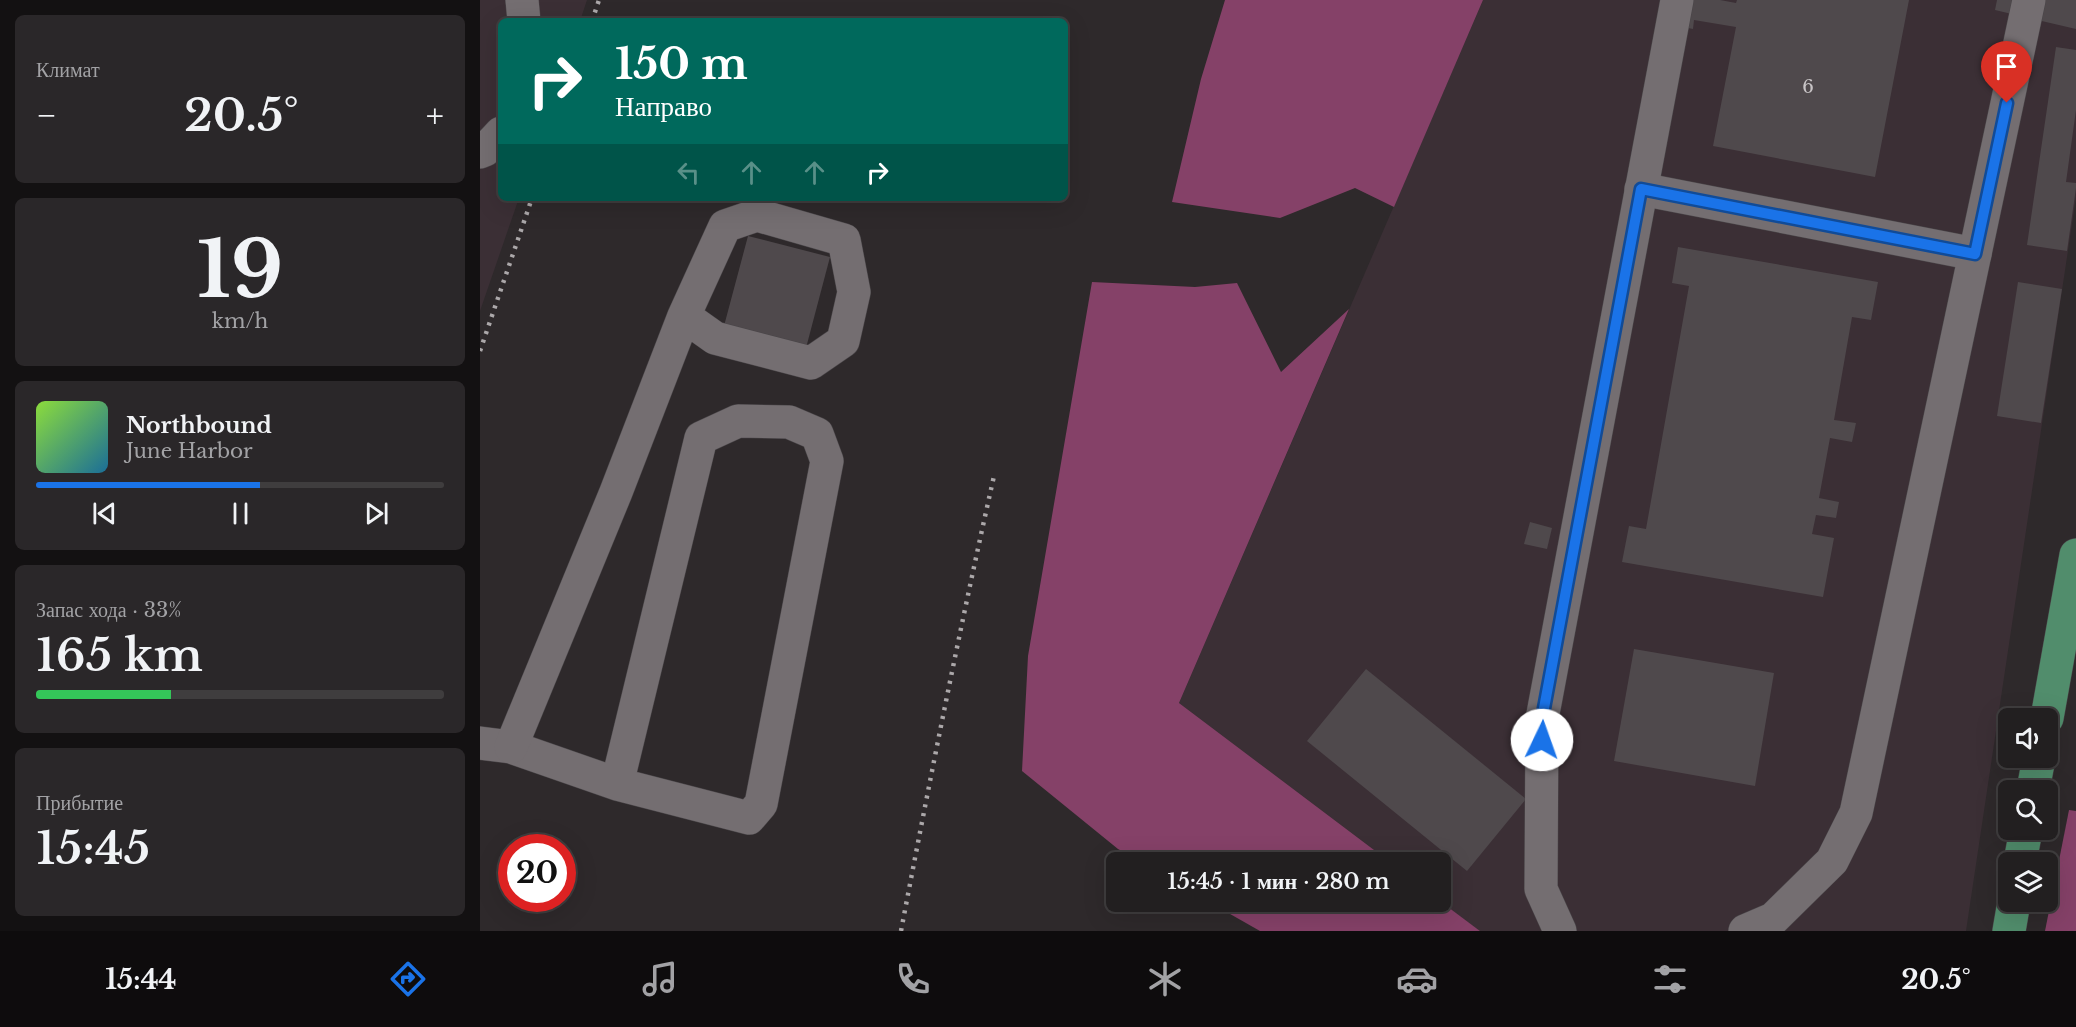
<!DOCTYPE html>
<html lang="ru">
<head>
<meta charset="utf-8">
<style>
	:root { --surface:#221f20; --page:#2a2729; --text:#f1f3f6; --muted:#a2a2a5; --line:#3f3d3e; --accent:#1a73e8 }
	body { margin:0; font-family:"Libre Baskerville",serif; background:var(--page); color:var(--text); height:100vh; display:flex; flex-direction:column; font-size:22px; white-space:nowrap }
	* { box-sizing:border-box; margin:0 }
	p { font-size:20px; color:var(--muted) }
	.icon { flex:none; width:33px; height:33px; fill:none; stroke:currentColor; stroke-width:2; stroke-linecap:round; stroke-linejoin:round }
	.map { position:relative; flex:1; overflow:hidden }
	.panel { display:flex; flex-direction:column; gap:15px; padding:15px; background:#131112; width:480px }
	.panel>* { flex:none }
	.banner { position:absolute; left:18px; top:18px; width:570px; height:183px; border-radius:9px; box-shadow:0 6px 24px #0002,0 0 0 2px var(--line); background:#00695c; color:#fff; overflow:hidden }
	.controls { position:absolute; left:1518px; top:708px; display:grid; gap:12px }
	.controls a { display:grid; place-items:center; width:60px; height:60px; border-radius:9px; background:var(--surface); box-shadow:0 6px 24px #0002,0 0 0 2px var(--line); font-size:30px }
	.speed { position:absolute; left:18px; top:834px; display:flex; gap:12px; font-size:30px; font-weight:700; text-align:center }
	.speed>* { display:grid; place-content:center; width:78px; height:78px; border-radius:50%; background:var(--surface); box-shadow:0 6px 24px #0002,0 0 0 2px var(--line); line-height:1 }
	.speed .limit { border:9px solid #d22; background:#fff; color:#111 }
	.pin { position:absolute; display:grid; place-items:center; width:51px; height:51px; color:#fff; margin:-62px -26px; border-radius:50% 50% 50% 0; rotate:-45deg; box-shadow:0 0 6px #0007 }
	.pin .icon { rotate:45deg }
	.me { position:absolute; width:66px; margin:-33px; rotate:3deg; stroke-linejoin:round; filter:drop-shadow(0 0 4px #0008) }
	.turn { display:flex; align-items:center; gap:21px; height:126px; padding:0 18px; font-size:27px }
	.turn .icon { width:78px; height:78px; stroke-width:2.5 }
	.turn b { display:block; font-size:42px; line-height:51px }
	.lanes { display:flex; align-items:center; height:57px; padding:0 18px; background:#0003; justify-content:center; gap:30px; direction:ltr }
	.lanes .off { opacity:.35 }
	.big { font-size:45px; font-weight:600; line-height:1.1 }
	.panel .card { flex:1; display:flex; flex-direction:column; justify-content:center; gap:9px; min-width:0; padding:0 21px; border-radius:9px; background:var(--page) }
	.panel .dial { align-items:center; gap:0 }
	.dial b { font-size:78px; line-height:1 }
	.song { display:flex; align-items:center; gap:18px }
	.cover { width:72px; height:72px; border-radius:9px; background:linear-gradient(135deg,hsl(90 70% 55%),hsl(200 70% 35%)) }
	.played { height:6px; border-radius:3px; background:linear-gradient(90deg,var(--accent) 55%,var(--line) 55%) }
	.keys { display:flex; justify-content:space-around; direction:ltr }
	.heat { display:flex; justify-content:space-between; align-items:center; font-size:33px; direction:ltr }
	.charge { height:9px; border-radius:4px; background:linear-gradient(90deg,#34c759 33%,var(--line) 0) }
	.trip { position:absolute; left:626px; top:852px; width:345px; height:60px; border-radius:9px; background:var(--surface); box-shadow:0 6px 24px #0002,0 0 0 2px var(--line); font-weight:600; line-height:60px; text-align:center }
	.tabs { display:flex; height:96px; justify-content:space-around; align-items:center; background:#0e0c0d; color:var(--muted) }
	.tabs .icon { width:42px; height:42px }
	.tabs .active { color:var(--accent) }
	.tabs b { font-size:27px; color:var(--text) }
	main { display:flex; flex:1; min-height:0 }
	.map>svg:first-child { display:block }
	.built { fill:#3b2f35 }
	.forest { fill:#854168 }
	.building { fill:#4f494c }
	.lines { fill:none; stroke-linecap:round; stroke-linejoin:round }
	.minor-casing { stroke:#4a4649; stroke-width:34 }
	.major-casing { stroke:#4a4649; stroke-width:34 }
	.minor { stroke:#746e71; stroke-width:33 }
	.major { stroke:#518d6c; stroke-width:33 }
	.rail { stroke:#aca8aa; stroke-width:4.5; stroke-dasharray:3 6; stroke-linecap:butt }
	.route-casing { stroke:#114b97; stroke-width:15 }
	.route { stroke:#1a73e8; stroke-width:10 }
	.labels { text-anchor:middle; stroke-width:6; stroke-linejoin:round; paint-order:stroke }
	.number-label { font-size:18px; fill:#c8c4c6 }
</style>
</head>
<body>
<main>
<section class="panel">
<div class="card"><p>Климат</p>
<div class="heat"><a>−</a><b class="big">20.5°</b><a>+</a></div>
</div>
<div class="card dial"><b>19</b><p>km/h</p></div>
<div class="card">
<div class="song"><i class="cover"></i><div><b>Northbound</b><p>June Harbor</p></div></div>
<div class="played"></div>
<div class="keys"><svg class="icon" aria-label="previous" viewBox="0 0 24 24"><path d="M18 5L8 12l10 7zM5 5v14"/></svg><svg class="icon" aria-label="pause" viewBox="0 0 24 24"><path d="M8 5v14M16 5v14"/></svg><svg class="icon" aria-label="next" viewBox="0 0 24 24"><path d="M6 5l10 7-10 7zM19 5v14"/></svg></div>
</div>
<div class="card"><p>Запас хода · 33%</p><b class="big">165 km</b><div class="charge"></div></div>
<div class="card"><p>Прибытие</p><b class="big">15:45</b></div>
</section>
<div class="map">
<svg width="1596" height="931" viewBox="0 0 1596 931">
	<rect width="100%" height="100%" fill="#2e292b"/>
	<g class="built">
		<polygon points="0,0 107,0 100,21 21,21 21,198 39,198 0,311"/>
		<polygon points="1003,0 1596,0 1596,197 1486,931 1000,931 960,901 960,862 910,862 699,703"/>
	</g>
	<g class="forest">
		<polygon points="745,0 1003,0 914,207 875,188 800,218 692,202 721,79"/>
		<polygon points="612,282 715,287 757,283 801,372 869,309 699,703 910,862 662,862 638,849 542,771 548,656"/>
		<polygon points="1589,810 1596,811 1596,931 1565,931"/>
		<polygon points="960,901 1000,931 780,931 729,902"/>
	</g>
	<g class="building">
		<polygon points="1208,0 1240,0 1256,3 1257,0 1429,0 1395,177 1233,146 1256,27 1214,20 1213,29 1203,27"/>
		<polygon points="1517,0 1596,0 1596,29 1515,10"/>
		<polygon points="1576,47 1596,50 1596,110 1586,182 1596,183 1596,188 1587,251 1547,245"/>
		<polygon points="268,236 350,257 326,348 244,326"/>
		<polygon points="1198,247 1398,282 1391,320 1372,317 1354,420 1376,423 1372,442 1350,438 1339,498 1359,502 1356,518 1336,515 1332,534 1354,538 1343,597 1142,562 1149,526 1166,529 1209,286 1192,283"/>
		<polygon points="1538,282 1582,289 1561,423 1517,416"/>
		<polygon points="1050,522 1072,528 1067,549 1044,544"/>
		<polygon points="1154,649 1294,673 1275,786 1134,761"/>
		<polygon points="886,669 1046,799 987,871 827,741"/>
	</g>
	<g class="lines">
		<defs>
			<g id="minor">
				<polyline points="42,0 44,21"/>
				<polyline points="0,152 5,150 21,133"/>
				<polyline points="1161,189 1495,254"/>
				<polyline points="0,743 31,747 137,784 269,818 281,804 347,461 337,434 309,422 258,421 221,438 137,784"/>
				<polyline points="31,747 136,492 204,316 245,226 277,215 364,240 374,292 363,341 331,363 235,338 204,316"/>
				<polyline points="1080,931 1061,889 1062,719 1197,0"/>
				<polyline points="1265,931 1293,919 1352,861 1376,813 1549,0"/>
			</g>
			<g id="major">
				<polyline points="1567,718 1596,555"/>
				<polyline points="1553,790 1559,758"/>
				<polyline points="1540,862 1546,830"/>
				<polyline points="1529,931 1534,902"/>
			</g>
		</defs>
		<use href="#minor" class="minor-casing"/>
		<use href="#major" class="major-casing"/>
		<use href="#minor" class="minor"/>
		<use href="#major" class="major"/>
		<g class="rail">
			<polyline points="112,21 119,0"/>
			<polyline points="0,351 52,198"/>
			<path d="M 421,931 C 450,779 480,627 514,476"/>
		</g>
	</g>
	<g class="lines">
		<defs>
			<polyline id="route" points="1062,740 1062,719 1161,189 1495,254 1527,103"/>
		</defs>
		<use href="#route" class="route-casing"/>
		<use href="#route" class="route"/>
	</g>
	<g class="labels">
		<g class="number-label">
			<text x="1328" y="93">6</text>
		</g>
	</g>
</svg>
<div class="controls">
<a><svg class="icon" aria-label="sound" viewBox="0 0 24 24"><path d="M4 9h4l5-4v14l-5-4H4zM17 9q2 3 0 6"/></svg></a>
<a><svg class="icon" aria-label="search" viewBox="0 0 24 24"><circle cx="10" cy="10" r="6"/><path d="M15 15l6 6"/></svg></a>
<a><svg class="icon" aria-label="layers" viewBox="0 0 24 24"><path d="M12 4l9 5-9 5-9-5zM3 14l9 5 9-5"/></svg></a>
</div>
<div class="speed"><div class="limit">20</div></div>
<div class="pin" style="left:1527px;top:103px;background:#d93025"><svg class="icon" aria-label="arrive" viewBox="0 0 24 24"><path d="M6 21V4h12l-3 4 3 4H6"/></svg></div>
<svg class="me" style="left:1062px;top:740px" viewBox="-20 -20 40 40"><circle r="19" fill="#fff"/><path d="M0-13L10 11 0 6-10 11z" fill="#1a73e8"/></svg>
<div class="trip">15:45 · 1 мин · 280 m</div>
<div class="banner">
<div class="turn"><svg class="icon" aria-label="right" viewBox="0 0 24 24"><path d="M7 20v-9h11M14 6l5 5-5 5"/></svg><div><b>150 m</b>Направо</div></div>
<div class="lanes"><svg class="icon off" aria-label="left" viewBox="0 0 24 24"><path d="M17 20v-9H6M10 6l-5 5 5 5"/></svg><svg class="icon off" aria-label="ahead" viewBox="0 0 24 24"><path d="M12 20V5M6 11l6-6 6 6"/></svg><svg class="icon off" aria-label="ahead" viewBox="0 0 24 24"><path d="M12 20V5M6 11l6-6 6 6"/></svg><svg class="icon" aria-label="right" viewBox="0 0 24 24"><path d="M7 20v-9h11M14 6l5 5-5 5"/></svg></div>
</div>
</div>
</main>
<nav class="tabs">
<b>15:44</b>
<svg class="icon active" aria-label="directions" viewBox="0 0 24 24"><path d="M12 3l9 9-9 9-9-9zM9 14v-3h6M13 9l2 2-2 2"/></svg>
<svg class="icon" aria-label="music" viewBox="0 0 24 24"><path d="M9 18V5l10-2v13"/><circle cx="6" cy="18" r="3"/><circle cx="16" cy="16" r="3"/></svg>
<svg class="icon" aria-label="phone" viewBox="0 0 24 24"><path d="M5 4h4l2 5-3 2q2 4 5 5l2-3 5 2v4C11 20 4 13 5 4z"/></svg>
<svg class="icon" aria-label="climate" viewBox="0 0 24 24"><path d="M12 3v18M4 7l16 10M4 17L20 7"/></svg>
<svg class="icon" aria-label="car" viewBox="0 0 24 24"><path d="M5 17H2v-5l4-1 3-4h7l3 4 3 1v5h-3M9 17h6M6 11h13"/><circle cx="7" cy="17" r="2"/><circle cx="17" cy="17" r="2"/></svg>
<svg class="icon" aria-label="filters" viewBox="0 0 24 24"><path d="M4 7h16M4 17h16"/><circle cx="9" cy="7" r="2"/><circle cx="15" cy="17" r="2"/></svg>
<b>20.5°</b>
</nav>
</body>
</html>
